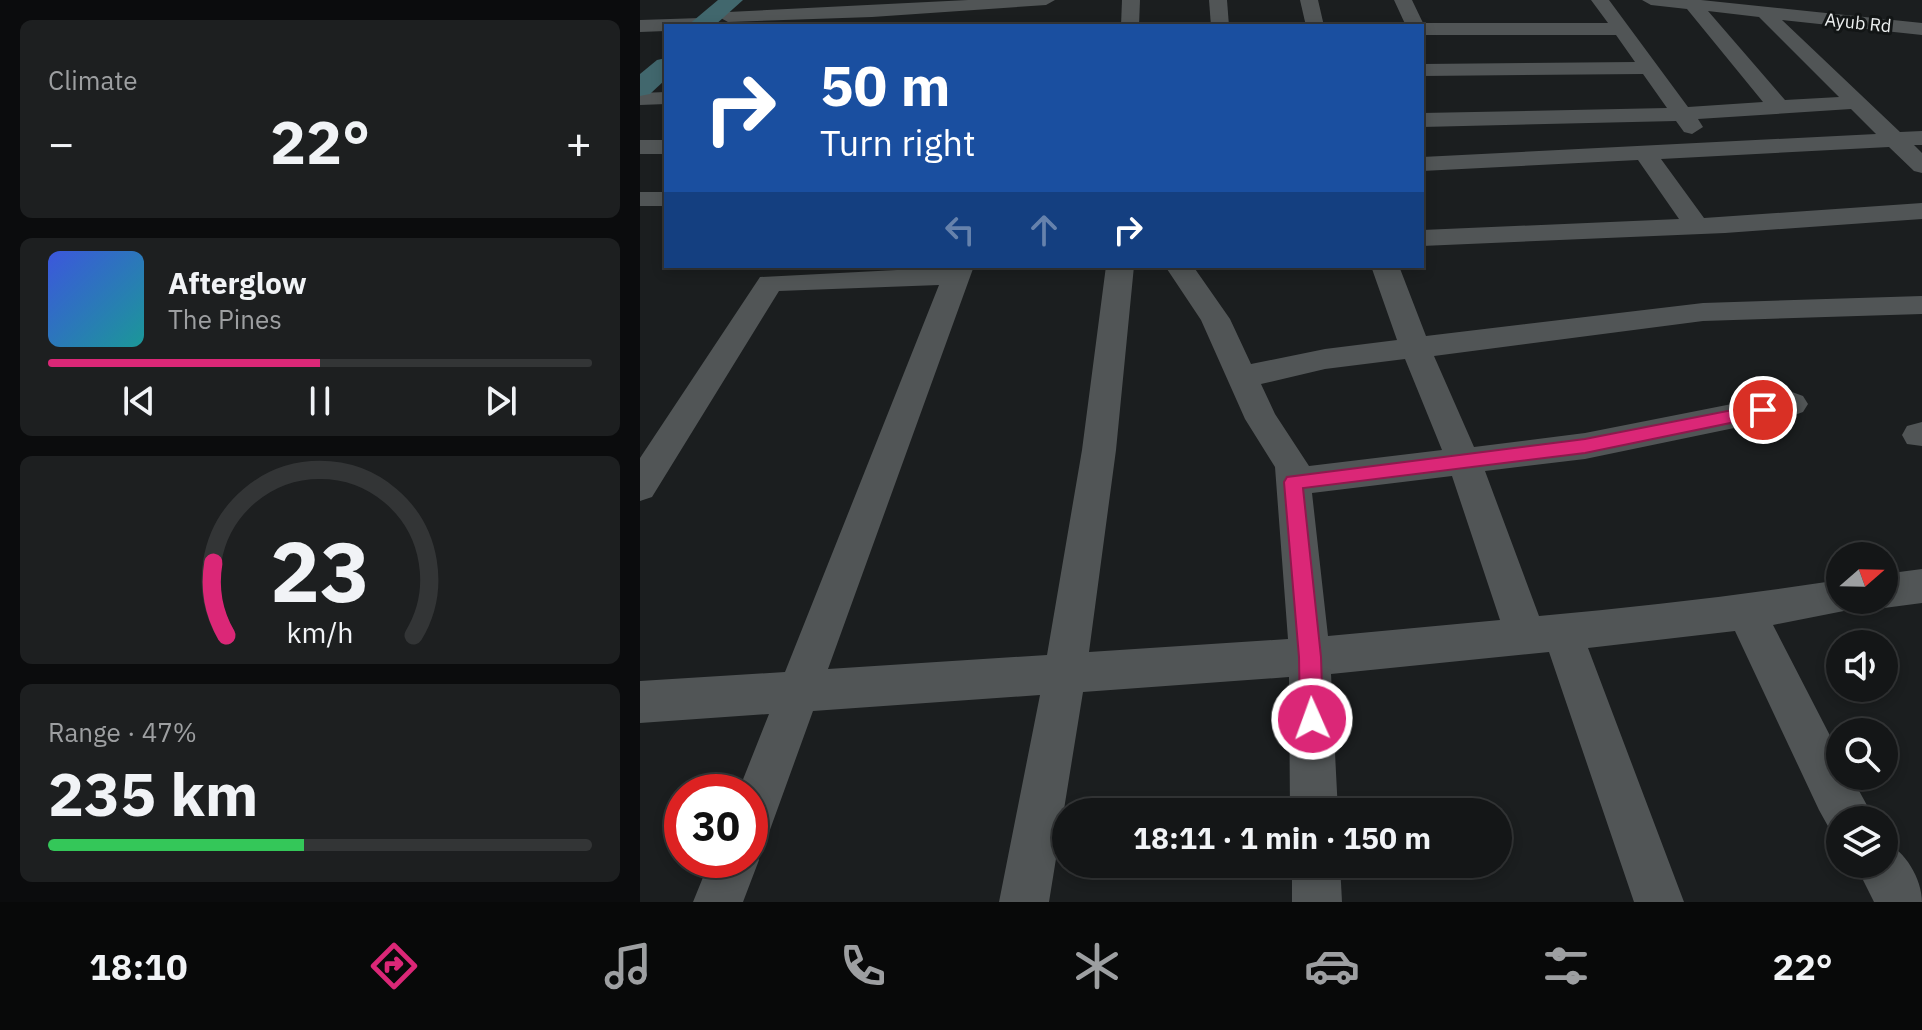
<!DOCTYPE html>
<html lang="en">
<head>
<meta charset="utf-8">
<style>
	:root { --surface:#141617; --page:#1d1f20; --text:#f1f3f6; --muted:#9d9fa1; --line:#333536; --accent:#db2777 }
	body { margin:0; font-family:"IBM Plex Sans",sans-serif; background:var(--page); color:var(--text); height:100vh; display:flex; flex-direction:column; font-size:30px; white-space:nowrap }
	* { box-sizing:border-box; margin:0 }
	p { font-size:26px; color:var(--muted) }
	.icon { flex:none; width:44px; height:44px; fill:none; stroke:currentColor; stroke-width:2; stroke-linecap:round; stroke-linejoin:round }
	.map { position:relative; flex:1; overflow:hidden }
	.side { display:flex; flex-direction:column; gap:20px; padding:20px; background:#0b0c0d; width:640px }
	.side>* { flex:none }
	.hud { position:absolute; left:24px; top:24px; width:760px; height:244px; border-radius:0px; box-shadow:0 4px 12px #0003,0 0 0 2px var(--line); background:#1a4fa0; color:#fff; overflow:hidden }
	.needle { width:52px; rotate:70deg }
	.tools { position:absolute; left:1186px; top:542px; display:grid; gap:16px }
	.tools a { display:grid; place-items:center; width:72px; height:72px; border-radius:50%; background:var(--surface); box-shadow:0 4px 12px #0003,0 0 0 2px var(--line); font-size:40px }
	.speed { position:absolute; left:24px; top:774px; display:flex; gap:16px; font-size:40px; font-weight:700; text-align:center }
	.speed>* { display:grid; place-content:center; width:104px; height:104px; border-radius:50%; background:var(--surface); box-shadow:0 4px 12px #0003,0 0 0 2px var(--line); line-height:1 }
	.speed .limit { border:12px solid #d22; background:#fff; color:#111 }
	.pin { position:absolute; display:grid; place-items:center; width:68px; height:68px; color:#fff; margin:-34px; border:4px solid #fff; border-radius:50%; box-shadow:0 2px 8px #0007 }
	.me { position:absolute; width:88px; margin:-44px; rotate:358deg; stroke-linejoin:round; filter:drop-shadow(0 0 6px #0008) }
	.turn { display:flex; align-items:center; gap:28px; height:168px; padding:0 24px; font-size:36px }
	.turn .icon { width:104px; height:104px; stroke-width:2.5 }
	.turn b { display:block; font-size:56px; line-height:68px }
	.lanes { display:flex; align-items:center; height:76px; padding:0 24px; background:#0003; justify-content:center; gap:40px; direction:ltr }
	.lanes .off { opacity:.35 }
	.big { font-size:60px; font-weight:800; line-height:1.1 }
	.side .widget { flex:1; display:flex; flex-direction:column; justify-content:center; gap:12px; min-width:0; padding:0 28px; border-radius:12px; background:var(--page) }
	.side .dial { align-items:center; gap:0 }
	.dial svg { height:208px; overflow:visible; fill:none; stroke:var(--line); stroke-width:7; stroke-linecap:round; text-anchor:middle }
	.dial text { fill:var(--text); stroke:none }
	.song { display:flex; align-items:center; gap:24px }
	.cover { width:96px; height:96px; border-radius:12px; background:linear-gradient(135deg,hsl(230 70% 55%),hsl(180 70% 35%)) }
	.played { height:8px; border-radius:4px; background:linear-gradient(90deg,var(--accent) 50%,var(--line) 50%) }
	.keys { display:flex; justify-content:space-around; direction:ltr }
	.heat { display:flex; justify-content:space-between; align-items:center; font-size:44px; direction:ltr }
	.charge { height:12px; border-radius:6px; background:linear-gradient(90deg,#34c759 47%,var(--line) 0) }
	.trip { position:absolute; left:412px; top:798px; width:460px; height:80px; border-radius:40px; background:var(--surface); box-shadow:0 4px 12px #0003,0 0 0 2px var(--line); font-weight:800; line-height:80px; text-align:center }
	.tab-bar { display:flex; height:128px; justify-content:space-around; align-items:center; background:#080909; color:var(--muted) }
	.tab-bar .icon { width:56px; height:56px }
	.tab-bar .current { color:var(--accent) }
	.tab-bar b { font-size:36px; color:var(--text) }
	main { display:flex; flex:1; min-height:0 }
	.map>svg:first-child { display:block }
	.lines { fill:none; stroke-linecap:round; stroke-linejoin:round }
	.minor { fill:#515556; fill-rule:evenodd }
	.secondary { fill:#41676d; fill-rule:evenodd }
	.route { fill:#db2777; stroke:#8e194d; stroke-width:2 }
	.labels { text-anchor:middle; stroke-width:6; stroke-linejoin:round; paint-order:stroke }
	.far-street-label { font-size:18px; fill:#eef1f1; stroke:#121515 }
</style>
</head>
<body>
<main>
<section class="side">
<div class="widget"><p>Climate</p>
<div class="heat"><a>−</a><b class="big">22°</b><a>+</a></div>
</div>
<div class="widget">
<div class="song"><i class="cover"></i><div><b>Afterglow</b><p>The Pines</p></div></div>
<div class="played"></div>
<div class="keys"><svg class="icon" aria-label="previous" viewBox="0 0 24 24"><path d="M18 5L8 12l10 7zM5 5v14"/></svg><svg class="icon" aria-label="pause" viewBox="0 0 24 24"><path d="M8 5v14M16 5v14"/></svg><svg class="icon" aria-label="next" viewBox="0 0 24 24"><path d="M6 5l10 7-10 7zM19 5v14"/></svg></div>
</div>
<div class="widget dial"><svg viewBox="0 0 100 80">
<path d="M14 69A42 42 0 1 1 86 69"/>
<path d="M14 69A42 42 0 0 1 9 41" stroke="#db2777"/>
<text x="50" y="56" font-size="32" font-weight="700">23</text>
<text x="50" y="72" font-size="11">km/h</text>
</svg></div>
<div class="widget"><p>Range · 47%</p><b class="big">235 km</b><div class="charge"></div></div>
</section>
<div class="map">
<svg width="1282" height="902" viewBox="0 0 1282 902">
	<rect width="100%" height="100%" fill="#1b1e1f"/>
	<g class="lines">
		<g class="minor">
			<polygon points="328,0 415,0 406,5 232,17 88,22 79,17 88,12"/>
			<polygon points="482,0 500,0 499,26 481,26"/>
			<polygon points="569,0 587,0 589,26 571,26"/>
			<polygon points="660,0 678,0 684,26 666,26"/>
			<path d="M 754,0 L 772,0 L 783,23 L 968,23 L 951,0 L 969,0 L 1048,107 L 1123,102 L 1047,9 L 1011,5 L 1002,0 L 1061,0 L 1282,23 L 1282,35 L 1142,20 L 1260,132 L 1282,131 L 1282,145 L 1274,145 L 1282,153 L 1282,173 L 1274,171 L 1249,147 L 1021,159 L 1064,218 L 1282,203 L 1282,219 L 1085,233 L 782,246 L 782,230 L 1039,219 L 998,160 L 782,171 L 782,157 L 1236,134 L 1211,109 L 1058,119 L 1063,127 L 1052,134 L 1044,132 L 1036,121 L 782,127 L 782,113 L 1027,108 L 1003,74 L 782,76 L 782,64 L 995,62 L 976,35 L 782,35 L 782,26 L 766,26 ZM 1068,11 L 1119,17 L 1199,97 L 1145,100 Z"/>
			<polygon points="61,18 68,20 69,26 26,26 26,31 0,32 0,20"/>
			<polygon points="26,92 26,104 0,105 0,93"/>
			<rect x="0" y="140" width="26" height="14"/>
			<rect x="0" y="192" width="26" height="14"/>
			<path d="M 334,266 L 188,669 L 407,655 L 442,450 L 466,266 L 494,266 L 476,450 L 449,652 L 648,639 L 635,467 L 605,419 L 561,320 L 525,266 L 553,266 L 590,319 L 611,364 L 685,349 L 757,340 L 731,266 L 759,266 L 786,336 L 1063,303 L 1282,296 L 1282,314 L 1063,321 L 794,356 L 834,447 L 945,433 L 1152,392 L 1163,396 L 1168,404 L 1163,412 L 1152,416 L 945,459 L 845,471 L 899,616 C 1001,607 1100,595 1200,580 L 1200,600 L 1218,600 L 1214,609 L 1133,625 L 1200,755 L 1200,776 L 1211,776 L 1235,820 L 1200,820 L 1200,839 L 1194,837 L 1179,810 L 1095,631 L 948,648 L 1044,902 L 994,902 L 909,652 L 691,674 L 698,812 L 650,812 L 649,677 L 443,692 L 409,902 L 359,902 L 400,695 L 173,711 L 127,838 L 113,844 L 119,860 L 103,902 L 53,902 L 70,860 L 110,860 L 110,792 L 98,792 L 129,714 L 0,723 L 0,681 L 145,672 L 299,285 L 139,291 L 12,497 L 0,501 L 0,458 L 120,277 ZM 765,359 L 802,450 L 669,466 L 635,414 L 621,384 L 685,369 ZM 812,476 L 860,620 L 688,636 L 672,493 Z"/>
			<polygon points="1282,422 1282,446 1267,444 1262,435 1267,426"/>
			<polygon points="1282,569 1282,603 1244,608 1230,603 1229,600 1244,600 1244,574"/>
			<path d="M 1244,842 C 1265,850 1282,879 1282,902 L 1234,902 L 1215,864 L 1244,864 Z"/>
			<polygon points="652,864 700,864 702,902 652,902"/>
		</g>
		<g class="secondary">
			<polygon points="78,0 103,0 74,26 47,26"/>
			<polygon points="26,58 26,79 10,94 0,96 0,74 17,60"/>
		</g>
	</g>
	<polygon class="route" points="1123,404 1132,410 1129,415 945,453 663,488 681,657 683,719 680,727 672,731 663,727 660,719 659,657 644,482 647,477 945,439"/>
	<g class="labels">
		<g class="far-street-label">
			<text transform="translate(1218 23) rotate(6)" y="6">Ayub Rd</text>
		</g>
	</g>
</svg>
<div class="tools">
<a><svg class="needle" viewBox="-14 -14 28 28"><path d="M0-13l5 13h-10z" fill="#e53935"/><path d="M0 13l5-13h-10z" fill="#9d9fa1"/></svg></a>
<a><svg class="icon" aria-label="sound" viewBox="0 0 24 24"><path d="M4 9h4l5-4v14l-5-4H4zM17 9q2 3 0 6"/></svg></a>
<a><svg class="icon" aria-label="search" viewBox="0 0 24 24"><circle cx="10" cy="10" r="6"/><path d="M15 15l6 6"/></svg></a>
<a><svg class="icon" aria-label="layers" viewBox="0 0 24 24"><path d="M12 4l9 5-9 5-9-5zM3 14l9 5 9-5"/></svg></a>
</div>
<div class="speed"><div class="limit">30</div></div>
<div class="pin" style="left:1123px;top:410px;background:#d93025"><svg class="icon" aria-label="arrive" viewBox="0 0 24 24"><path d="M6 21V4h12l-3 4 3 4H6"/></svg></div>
<svg class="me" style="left:672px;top:719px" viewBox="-20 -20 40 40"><circle r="17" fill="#db2777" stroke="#fff" stroke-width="3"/><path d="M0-11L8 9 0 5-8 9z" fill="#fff"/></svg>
<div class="trip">18:11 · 1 min · 150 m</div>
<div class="hud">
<div class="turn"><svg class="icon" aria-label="right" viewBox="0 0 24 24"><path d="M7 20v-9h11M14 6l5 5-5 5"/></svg><div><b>50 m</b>Turn right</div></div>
<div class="lanes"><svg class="icon off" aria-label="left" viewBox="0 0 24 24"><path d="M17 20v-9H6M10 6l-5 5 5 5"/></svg><svg class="icon off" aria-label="ahead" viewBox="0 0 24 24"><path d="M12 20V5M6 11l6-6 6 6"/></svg><svg class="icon" aria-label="right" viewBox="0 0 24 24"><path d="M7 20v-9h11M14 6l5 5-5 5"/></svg></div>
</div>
</div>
</main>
<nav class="tab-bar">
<b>18:10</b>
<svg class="icon current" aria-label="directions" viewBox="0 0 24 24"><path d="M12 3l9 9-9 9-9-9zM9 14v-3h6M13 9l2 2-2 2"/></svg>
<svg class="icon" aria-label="music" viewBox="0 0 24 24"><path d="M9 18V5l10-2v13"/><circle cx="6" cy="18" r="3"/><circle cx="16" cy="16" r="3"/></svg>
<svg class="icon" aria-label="phone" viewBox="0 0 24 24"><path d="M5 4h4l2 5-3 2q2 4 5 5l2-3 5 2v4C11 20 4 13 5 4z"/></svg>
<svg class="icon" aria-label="climate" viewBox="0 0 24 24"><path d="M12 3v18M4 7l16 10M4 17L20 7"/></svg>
<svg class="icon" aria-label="car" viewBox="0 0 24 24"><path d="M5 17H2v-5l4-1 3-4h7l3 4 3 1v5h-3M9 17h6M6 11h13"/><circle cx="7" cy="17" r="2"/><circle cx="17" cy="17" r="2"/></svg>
<svg class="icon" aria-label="filters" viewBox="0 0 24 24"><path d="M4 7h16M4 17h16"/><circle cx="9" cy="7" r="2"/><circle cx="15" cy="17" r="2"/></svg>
<b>22°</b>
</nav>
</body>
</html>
